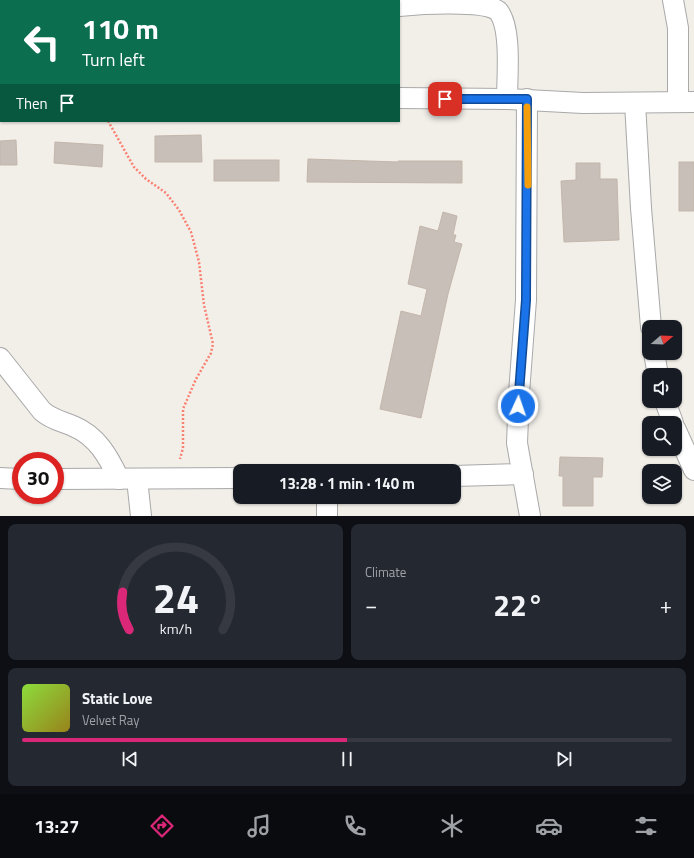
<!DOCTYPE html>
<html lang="en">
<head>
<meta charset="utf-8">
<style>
	:root { --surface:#171b24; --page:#242831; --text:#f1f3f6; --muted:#9ea1a6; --line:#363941; --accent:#db2777 }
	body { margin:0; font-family:"Titillium Web",sans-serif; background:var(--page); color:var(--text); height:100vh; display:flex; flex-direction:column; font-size:15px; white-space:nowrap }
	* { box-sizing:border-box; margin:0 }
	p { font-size:13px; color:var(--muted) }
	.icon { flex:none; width:22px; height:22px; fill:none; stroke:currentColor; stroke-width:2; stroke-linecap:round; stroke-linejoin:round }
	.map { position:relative; height:516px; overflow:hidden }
	.drawer { display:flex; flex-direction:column; gap:8px; padding:8px; background:#0d0f14; flex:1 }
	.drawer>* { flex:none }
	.hud { position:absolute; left:0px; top:0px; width:400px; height:122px; box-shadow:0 1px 3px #0004; background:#0b6e4f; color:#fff; overflow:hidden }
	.needle { width:26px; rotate:71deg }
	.buttons { position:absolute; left:642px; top:320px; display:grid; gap:8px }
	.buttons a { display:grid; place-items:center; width:40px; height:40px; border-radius:8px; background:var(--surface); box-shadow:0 1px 3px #0004; font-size:20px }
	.speed { position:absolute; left:12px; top:452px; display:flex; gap:8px; font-size:20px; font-weight:700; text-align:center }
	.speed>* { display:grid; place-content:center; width:52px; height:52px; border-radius:50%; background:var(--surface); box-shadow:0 1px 3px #0004; line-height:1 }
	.speed .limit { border:6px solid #d22; background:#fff; color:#111 }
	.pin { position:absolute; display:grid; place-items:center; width:34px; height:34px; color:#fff; margin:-17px; border-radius:8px; box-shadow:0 2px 6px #0006 }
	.me { position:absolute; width:44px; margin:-22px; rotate:3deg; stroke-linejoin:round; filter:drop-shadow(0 0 3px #0008) }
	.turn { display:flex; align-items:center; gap:14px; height:84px; padding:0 16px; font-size:18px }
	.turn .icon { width:52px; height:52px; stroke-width:2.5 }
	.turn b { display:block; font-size:28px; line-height:34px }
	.then { display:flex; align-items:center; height:38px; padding:0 16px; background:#0003; gap:8px; font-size:15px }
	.big { font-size:30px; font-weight:700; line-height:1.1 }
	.drawer .widget { flex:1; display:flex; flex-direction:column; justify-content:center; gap:6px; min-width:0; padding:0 14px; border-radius:8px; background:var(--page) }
	.drawer .dial { align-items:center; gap:0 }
	.dial svg { height:104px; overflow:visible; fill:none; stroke:var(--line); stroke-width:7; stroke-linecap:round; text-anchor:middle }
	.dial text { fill:var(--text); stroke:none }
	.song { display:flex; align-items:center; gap:12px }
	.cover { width:48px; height:48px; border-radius:6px; background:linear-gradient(135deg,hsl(90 70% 55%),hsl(50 70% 35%)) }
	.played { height:4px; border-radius:2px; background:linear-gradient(90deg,var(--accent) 50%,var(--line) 50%) }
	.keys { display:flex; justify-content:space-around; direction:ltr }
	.heat { display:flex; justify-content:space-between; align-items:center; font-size:22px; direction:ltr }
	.drawer .tiles { flex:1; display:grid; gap:8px; grid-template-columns:1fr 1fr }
	.widget:last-child { grid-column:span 2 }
	.trip { position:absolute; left:233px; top:464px; width:228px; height:40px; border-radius:8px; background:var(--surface); box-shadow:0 1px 3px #0004; font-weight:700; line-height:40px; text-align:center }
	.dock { display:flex; height:64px; justify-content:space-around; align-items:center; background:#090b0e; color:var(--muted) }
	.dock .icon { width:28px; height:28px }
	.dock .current { color:var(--accent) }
	.dock b { font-size:18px; color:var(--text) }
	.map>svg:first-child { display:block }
	.building { fill:#c7bfb8; stroke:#c4b6ab }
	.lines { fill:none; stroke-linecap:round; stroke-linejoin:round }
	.minor-casing { stroke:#a9a9a9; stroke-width:22 }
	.path { stroke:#fa8072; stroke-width:2.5; stroke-dasharray:2 2; stroke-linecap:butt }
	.minor { stroke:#fff; stroke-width:20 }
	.route-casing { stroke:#114b97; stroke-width:10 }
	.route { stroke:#1a73e8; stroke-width:7 }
	.slow { stroke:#f59e0b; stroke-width:7 }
</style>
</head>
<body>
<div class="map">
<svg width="694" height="516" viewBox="0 0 694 516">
	<rect width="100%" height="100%" fill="#f2efe9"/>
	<g class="building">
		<polygon points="201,135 202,162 155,162 155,136"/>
		<polygon points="16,140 17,165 0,165 0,141"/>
		<polygon points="55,142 103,145 102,167 54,163"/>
		<polygon points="308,159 398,162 398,161 462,161 462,183 307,182"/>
		<rect x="214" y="160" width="65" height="21"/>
		<rect x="679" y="162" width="15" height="49"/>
		<polygon points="576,163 600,163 600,179 617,179 619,240 564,242 561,181 576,180"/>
		<polygon points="443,212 457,216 453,235 456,235 454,242 462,244 448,294 421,418 380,409 401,311 421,316 427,289 408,284 420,226 438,231"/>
		<polygon points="560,457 603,458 602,477 593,477 593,506 563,506 563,476 559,476"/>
	</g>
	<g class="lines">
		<defs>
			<g id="minor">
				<polyline points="54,0 54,1"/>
				<polyline points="673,0 678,28 678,102"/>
				<path d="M 399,6 C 420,4 484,0 498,11 C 512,27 507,78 507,99"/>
				<polyline points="399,98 507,99 583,103 694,102"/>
				<polyline points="527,99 526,300 519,393 517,443 530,516"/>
				<polyline points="0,103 1,103"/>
				<polyline points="635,103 641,208 651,327"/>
				<polyline points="654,353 658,375"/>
				<path d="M 0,358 L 42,411 C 52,420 62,421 73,426 C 97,436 108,456 119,479"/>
				<polyline points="665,401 673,423"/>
				<polyline points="675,428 694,470"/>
				<polyline points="454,476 523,474"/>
				<polyline points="0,478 21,479"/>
				<polyline points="55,479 240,478"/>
				<polyline points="137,479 141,516"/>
				<polyline points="327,497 327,516"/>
			</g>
		</defs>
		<use href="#minor" class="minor-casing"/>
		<polyline class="path" points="108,121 134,167 146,179 166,193 179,210 191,232 199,262 204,305 213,344 211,353 196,379 183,409 183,448 180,459"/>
		<use href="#minor" class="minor"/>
	</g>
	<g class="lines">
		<defs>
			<polyline id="route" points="445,99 527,99 526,300 518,406"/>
		</defs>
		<use href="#route" class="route-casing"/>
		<use href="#route" class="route"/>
		<polyline class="slow" points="527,107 528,185"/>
	</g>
</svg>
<div class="buttons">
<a><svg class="needle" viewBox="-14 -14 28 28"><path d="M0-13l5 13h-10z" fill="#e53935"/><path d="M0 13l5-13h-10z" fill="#9ea1a6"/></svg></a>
<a><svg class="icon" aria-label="sound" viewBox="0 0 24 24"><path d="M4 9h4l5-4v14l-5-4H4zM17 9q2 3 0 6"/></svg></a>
<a><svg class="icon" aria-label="search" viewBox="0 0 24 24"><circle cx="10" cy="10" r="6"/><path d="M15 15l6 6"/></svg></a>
<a><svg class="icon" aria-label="layers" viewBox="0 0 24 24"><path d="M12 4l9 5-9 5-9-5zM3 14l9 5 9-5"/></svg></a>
</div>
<div class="speed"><div class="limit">30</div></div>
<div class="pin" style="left:445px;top:99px;background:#d93025"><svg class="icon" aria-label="arrive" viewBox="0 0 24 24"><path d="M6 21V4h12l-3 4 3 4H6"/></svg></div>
<svg class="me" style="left:518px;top:406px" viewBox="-20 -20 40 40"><circle r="17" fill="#1a73e8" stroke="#fff" stroke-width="3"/><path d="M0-11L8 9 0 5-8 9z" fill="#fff"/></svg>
<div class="trip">13:28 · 1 min · 140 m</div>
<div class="hud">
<div class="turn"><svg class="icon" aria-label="left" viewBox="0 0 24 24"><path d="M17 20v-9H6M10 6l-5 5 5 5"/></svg><div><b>110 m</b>Turn left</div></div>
<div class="then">Then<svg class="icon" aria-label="arrive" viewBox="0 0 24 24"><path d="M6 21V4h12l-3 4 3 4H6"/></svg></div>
</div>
</div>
<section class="drawer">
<div class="tiles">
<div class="widget dial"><svg viewBox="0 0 100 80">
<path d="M14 69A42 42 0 1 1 86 69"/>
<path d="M14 69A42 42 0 0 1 9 40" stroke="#db2777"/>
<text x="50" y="56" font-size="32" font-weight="700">24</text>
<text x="50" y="72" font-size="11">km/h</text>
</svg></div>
<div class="widget"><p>Climate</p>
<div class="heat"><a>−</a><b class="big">22°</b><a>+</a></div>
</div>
<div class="widget">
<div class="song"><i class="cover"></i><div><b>Static Love</b><p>Velvet Ray</p></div></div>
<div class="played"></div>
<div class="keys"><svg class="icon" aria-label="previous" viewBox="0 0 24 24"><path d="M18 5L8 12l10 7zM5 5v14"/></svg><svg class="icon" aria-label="pause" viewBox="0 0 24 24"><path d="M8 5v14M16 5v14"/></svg><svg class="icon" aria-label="next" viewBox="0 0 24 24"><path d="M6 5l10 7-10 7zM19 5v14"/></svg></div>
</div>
</div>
</section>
<nav class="dock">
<b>13:27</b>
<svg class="icon current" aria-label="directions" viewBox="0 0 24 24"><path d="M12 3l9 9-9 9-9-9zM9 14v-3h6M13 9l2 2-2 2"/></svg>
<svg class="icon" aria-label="music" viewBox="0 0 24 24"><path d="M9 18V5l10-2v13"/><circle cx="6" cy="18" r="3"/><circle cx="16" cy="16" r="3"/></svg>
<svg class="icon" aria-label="phone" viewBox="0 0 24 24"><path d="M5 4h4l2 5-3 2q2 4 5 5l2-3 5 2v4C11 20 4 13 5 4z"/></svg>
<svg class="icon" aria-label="climate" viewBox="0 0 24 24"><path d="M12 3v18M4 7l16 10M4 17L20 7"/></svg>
<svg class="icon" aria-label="car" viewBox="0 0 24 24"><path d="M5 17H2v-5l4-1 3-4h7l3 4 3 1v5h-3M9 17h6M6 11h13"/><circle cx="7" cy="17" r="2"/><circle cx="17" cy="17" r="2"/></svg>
<svg class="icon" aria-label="filters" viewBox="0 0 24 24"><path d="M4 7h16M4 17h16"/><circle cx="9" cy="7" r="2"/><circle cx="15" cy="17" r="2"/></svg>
</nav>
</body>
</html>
